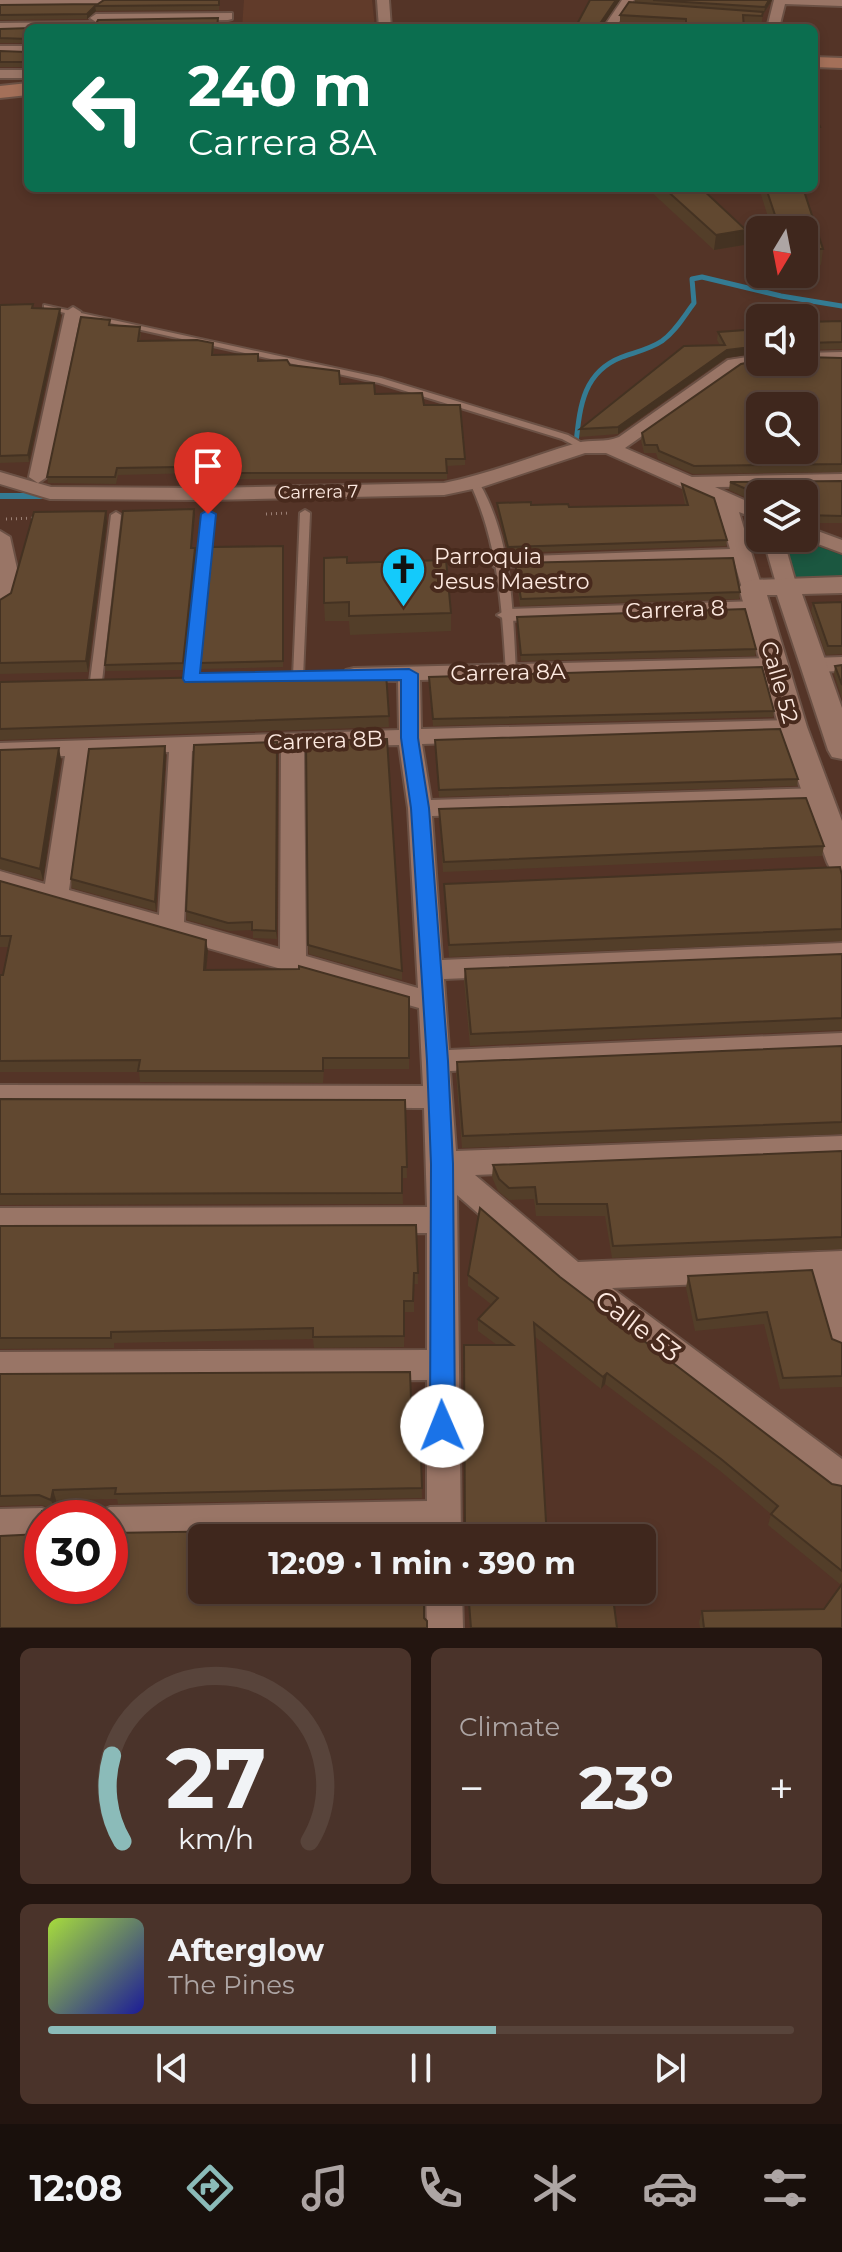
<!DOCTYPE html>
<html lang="en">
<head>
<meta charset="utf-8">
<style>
	:root { --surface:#3f271d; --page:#4a332a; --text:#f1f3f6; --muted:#ada5a4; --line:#58443b; --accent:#8bbbb9 }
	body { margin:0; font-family:Montserrat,sans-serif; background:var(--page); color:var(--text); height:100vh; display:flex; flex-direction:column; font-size:30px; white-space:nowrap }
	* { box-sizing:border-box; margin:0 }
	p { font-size:26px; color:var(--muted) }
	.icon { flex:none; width:44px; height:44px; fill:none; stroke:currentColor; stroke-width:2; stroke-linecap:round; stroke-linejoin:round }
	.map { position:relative; height:1628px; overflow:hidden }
	.side { display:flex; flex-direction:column; gap:20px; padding:20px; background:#231510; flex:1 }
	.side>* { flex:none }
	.guide { position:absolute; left:24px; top:24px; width:794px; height:168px; border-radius:12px; box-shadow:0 4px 12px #0003,0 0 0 2px var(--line); background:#0b6e4f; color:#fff; overflow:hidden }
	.needle { width:52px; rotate:190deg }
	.buttons { position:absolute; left:746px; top:216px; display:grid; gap:16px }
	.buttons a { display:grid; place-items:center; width:72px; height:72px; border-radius:12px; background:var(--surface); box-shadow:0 4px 12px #0003,0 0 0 2px var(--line); font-size:40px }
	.speed { position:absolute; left:24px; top:1500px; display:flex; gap:16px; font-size:40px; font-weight:700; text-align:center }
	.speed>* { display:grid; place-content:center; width:104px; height:104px; border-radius:50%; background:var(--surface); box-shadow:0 4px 12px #0003,0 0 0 2px var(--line); line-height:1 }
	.speed .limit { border:12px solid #d22; background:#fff; color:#111 }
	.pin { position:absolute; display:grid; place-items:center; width:68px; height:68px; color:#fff; margin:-82px -34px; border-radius:50% 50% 50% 0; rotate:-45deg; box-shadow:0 0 8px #0007 }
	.pin .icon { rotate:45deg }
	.me { position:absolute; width:88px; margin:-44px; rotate:359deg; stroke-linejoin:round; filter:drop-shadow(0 0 6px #0008) }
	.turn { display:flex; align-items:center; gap:28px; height:168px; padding:0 32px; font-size:36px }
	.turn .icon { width:104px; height:104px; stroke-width:2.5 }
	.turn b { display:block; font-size:56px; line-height:68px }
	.big { font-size:60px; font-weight:700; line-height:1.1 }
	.side .card { flex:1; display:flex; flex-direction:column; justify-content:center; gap:12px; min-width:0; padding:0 28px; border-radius:12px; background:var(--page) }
	.side .dial { align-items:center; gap:0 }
	.dial svg { height:208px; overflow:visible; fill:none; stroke:var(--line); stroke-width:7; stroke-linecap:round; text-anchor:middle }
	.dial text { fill:var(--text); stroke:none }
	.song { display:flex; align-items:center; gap:24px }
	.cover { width:96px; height:96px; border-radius:12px; background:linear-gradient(135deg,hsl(80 70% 55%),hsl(240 70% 35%)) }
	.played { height:8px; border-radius:4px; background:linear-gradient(90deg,var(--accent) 60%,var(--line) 60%) }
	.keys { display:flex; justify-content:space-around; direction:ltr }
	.heat { display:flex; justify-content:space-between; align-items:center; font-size:44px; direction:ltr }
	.side .tiles { flex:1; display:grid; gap:20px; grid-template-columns:1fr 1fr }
	.card:last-child { grid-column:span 2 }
	.trip { position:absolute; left:188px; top:1524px; width:468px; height:80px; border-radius:12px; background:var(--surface); box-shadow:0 4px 12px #0003,0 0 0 2px var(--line); font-weight:700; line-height:80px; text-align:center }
	.tab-bar { display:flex; height:128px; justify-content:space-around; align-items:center; background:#19100c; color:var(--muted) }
	.tab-bar .icon { width:56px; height:56px }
	.tab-bar .active { color:var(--accent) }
	.tab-bar b { font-size:36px; color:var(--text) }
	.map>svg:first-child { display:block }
	.built { fill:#613b2a }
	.green { fill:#1b5740 }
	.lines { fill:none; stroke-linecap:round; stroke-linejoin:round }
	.stream-far1 { stroke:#347b93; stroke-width:5 }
	.stream { stroke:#347b93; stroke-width:6 }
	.service-casing { stroke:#6b5145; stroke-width:4 }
	.minor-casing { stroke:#6b5145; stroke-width:4 }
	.tertiary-casing { stroke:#6b5145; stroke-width:4 }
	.secondary-casing { stroke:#6b5145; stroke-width:4 }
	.path { stroke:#9c8176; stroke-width:3; stroke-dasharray:1 4; stroke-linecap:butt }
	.service { fill:#997566; fill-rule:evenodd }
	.minor { fill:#997566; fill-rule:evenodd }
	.tertiary { fill:#997566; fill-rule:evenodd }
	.secondary { fill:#a47059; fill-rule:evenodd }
	.wall { fill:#533e29 }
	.shaded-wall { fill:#443222 }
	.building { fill:#614830; stroke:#443222; stroke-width:2; fill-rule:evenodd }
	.route { fill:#1a73e8; stroke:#114b97; stroke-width:2 }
	.labels { text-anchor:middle; stroke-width:8; stroke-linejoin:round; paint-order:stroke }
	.far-street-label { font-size:18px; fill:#fde9e0; stroke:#482a1d }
	.poi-label { font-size:22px; fill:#fde9e0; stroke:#482a1d; text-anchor:start }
	.street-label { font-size:22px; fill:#fde9e0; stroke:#482a1d }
	.near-street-label { font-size:26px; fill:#fde9e0; stroke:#482a1d }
</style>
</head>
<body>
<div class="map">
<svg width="842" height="1628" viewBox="0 0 842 1628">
	<rect width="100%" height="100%" fill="#543427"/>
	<polygon class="built" points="244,0 372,0 375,28 242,28"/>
	<polygon class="green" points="775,538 795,538 842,555 842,581 790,583"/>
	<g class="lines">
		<path class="stream-far1" d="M 576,443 C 580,406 583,372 622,357 C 636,352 650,349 662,341 C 676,331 684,316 694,303 L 692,279 L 702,277 L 781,296 L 842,306"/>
		<polyline class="stream" points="0,496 48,496"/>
		<defs>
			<g id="service">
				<polygon points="44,305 381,378 568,435 589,447 584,450 581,449 562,439 379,383 47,309 44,309"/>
				<path d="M 475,480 C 482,485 484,492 488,500 C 512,553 513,615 516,672 L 511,675 L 506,672 C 502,606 498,543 470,483 Z"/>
				<polygon points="305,510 310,513 303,677 298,680 293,677 300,513"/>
				<polygon points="208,511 213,514 196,679 191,682 186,679 203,514"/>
				<polygon points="116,512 121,515 102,681 96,684 90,681 111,515"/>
			</g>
			<g id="minor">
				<polygon points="0,0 104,0 105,2 99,6 0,7"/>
				<polygon points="377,0 389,0 391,28 379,28"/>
				<polygon points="622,0 634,0 615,28 603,28"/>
				<polygon points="774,0 842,0 842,6 785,4 779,28 767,28"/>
				<polygon points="232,13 232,19 228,20 96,22 90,18 96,14"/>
				<polygon points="91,22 95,23 96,28 0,31 0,23"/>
				<rect x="0" y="46" width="28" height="8"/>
				<rect x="0" y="70" width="28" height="8"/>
				<polygon points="73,307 81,312 47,477 38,483 29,477 65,312"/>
				<polygon points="842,352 842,362 799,362 804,362 804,353"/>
				<path d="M 760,355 L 760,362 L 766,364 L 739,368 L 625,448 L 692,477 L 842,474 L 842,486 L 715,487 L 760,507 L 760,520 L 739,512 L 762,588 L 752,594 L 742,588 L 734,561 L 494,567 L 491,563 L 494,559 L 501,557 L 730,549 L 716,502 L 606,453 L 585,453 L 482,487 L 444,495 L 208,500 L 50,499 L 0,484 L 0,472 L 51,487 L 208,488 L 444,483 C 490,474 532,456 577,443 C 591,439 605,443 619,437 L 728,360 Z"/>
				<polygon points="804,526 842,540 842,553 802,538"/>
				<polygon points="0,531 10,537 18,573 10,603 0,609"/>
				<polygon points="763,538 783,538 797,587 794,591 787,593 777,587"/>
				<polygon points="758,601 765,603 768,607 765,611 508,621 497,615 508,609"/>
				<polygon points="842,657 842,671 813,672 802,665 813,658"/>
				<path d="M 777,658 L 785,660 L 788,665 L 785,670 L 420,680 L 421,729 L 793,720 L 801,722 L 804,727 L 801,732 L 422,744 L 431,800 L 820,788 L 828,790 L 832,796 L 828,802 L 820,804 L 432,816 L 442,960 L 842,943 L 842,963 L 444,979 L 449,1050 L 842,1033 L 842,1055 L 450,1071 L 456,1151 L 842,1136 L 842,1160 L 475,1175 L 578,1262 L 842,1251 L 842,1354 L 831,1350 L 811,1279 L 612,1288 L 842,1459 L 842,1496 L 830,1492 L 561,1286 L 457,1195 L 461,1538 L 427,1538 L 427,1535 L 110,1541 L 110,1518 L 95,1518 L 98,1512 L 110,1507 L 427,1501 L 427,1380 L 0,1382 L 0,1352 L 427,1350 L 427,1233 L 0,1234 L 0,1208 L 427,1207 L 424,1108 L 0,1107 L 0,1085 L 423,1086 L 419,1008 L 0,889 L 0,871 L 45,884 L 65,756 L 0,759 L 0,743 L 399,730 L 398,681 L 346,680 L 343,675 L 346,670 L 354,668 ZM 399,745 L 408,808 L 418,988 L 306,956 L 304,747 ZM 281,748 L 280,949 L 184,922 L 192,751 ZM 169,752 L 159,915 L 69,890 L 88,755 Z"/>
				<polygon points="42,1508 54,1513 56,1518 42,1518 42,1542 0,1543 0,1509"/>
				<polygon points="426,1590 462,1590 463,1628 427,1628"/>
			</g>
			<polygon id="tertiary" points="842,577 842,593 802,594 842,708 842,759 832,757 828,750 777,595 767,595 807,727 842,821 842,873 831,870 827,862 779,727 739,588 743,583 752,580"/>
			<g id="secondary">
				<polygon points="814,57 842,58 842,68 814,67"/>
				<polygon points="28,83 28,95 0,98 0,86"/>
			</g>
		</defs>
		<use href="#service" class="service-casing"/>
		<use href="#minor" class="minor-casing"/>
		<use href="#tertiary" class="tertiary-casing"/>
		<use href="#secondary" class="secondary-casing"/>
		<g class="path">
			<polyline points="266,514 290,513"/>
			<polyline points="6,519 38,518"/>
		</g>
		<use href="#service" class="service"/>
		<use href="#minor" class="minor"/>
		<use href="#tertiary" class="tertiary"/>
		<use href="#secondary" class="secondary"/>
	</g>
	<g class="wall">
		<polygon points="104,0 219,0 219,10 96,11 87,19 0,20 0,5 98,4"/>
		<polygon points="635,0 772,0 764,13 763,13 761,28 744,26 744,28 644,28 620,27 620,15 635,2"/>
		<polygon points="218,18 218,28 28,28 28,43 0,43 0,29 95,26"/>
		<polygon points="28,49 28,67 0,67 0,51 27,52"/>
		<polygon points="814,127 820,127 818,139 814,139"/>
		<polygon points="647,188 701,188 746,230 744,245 714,250"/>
		<polygon points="759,188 800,188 823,249 821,265 804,264 804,230 772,230"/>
		<polygon points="0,305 33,308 61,315 29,462 0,463"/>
		<polygon points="842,321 842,349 804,350 804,322"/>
		<polygon points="110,325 141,333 140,341 214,349 213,355 290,365 340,384 375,394 424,405 465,459 465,465 447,466 447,479 238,479 238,472 118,475 116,484 48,483 47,477"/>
		<polygon points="760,329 726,358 618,434 580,437 580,429 720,345 717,340 718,332"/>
		<polygon points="842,358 842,472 693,474 658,459 656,453 644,453 641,440 642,433"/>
		<polygon points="842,481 842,523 804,523 804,494 760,494 760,504 729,490 730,482"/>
		<polygon points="682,484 727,540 726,546 508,553 497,509 497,503 569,507 685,505 682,490"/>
		<polygon points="194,509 195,515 192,548 196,554 184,670 106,671 105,665"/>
		<polygon points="106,511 107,522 88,672 0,674 0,600 11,593"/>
		<polygon points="284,552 283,667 200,669 199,663"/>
		<polygon points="347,563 451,613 451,631 350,635 349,621 325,621 324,603"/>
		<polygon points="515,563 740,592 739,599 520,606 515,569"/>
		<polygon points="842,602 842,654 826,655 811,611 813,603"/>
		<polygon points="517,617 756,649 755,656 521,661"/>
		<polygon points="842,665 842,699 834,674 835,666"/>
		<polygon points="386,673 389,727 0,740 0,682"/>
		<polygon points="429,677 774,711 773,717 433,726"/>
		<polygon points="435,747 798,779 797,786 439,797"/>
		<polygon points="0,750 61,759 43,880 0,869"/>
		<polygon points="278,751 277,939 253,938 253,930 229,931 187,920 186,911"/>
		<polygon points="166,755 156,911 72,888 71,879"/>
		<polygon points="439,809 824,846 822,856 443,872"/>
		<polygon points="842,875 842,941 449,957 444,884"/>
		<polygon points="0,881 208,951 206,970 409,997 409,1069 324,1069 323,1083 140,1082 139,1072 0,1072 0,975 3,975 9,947 0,947"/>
		<polygon points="308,945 402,971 402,980 309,954"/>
		<polygon points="842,954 842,1030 470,1046 464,981 465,969"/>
		<polygon points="842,1046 842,1134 462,1148 456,1074 457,1062"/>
		<polygon points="0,1099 405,1100 407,1178 402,1178 403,1204 0,1205"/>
		<polygon points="842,1151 842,1249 612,1258 605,1216 536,1216 534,1199 509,1200 498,1191 492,1177 493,1165"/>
		<polygon points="416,1225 418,1284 414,1284 414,1312 405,1312 404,1347 314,1348 313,1339 114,1343 114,1348 0,1349 0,1226"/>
		<polygon points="468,1275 560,1277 832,1484 842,1486 842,1628 700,1628 699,1622 702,1611 824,1609 841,1585 768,1525 771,1514 719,1470 605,1384 601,1389 534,1336 547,1538 464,1538 464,1345 497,1345 478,1331 478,1319 492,1305 468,1286"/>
		<polygon points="688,1276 842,1343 842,1387 780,1389 764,1324 695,1331 686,1288"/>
		<polygon points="0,1374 412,1424 417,1459 421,1459 422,1498 118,1504 117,1499 56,1500 55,1510 42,1505 0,1506"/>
		<polygon points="467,1590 612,1590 617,1628 470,1628"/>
	</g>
	<g class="shaded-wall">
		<polygon points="616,0 620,0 601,28 597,28"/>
		<polygon points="769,0 772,0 764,13 765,7"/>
		<polygon points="95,6 96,11 87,19 87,14"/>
		<polygon points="746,230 744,245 714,250 716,235"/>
		<polygon points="60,309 61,315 29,462 28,455"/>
		<polygon points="760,346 760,353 726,358 618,434 618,427 727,350"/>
		<polygon points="194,509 195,515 191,554 191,548"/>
		<polygon points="106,511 107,522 88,672 86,661"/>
		<polygon points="195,548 196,554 184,670 183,663"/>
		<polygon points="277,742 278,751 277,939 276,931"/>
		<polygon points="165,746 166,755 156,911 155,902"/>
		<polygon points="59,748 61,759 43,880 40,869"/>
		<polygon points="206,940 208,951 205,982 204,970"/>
		<polygon points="607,1373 605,1384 601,1389 603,1377"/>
		<polygon points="53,1490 56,1500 55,1510 51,1500"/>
	</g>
	<g class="building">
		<polygon points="104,0 219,0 219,5 95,6 87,14 0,15 0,5 98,4"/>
		<polygon points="590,0 616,0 597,28 575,28"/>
		<polygon points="653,0 769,0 765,7"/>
		<polygon points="629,2 763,12 762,16 743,15 744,28 686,28 686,19 620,15"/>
		<polygon points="218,18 217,28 28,28 28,39 0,38 0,29 95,26 98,20"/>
		<polygon points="28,49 28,62 0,62 0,51 27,52"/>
		<polygon points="814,112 820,127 814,127"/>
		<polygon points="664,188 701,188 746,230 716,235"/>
		<polygon points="766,188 803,188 823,249 804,249 804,230 780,230"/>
		<polygon points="33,304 32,308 60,309 28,455 0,456 0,305"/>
		<polygon points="81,317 110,320 109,325 140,327 138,341 197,340 213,343 212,355 258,354 258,361 287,360 290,365 339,371 340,384 374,383 375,394 422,393 424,405 460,405 465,459 446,459 447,473 238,473 238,466 117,468 115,477 47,477"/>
		<polygon points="842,321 842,342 805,343 804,344 804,322"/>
		<polygon points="760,329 760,346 727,350 618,427 580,429 684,346 725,345 718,332"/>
		<path d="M 804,357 L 842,358 L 842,464 L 694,466 L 659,451 L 657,445 L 645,445 L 642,433 L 741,364 L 760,360 L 760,362 L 804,362 ZM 760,406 L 804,406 L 804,450 L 760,450 Z"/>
		<polygon points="842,481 842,516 804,515 804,494 760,494 760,495 730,482"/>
		<polygon points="682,484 714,498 727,540 508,547 497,503 531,502 531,505 568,504 569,507 688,505"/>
		<polygon points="194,509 191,548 195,548 183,663 105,665 123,511"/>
		<polygon points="106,511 86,661 0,663 0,600 11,593 34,512"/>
		<polygon points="283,546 283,661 199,663 211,547"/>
		<polygon points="347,557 347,563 446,560 451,613 349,616 349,602 324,603 324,558"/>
		<polygon points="733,558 740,592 521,599 515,563"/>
		<polygon points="842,602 842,646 828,646 813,603"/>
		<polygon points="745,609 756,649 521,655 517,617"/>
		<polygon points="842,665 842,685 835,666"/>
		<polygon points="762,667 774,711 433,719 429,677"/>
		<polygon points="386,673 389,716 0,729 0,682"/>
		<polygon points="780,729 798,779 439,790 435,740"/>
		<polygon points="387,739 402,971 308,945 306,741"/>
		<polygon points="277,742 276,931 252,930 252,922 228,923 186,911 194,745"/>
		<polygon points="165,746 155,902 71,879 89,749"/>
		<polygon points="59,748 40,869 0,858 0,750"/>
		<polygon points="806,798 824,846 444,862 439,809"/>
		<polygon points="840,867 842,875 842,929 449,945 444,884"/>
		<polygon points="0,881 206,940 204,970 299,969 299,966 409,997 409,1058 323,1058 323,1071 138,1071 140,1060 0,1061 0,975 3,975 11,936 0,936"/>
		<polygon points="842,954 842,1018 471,1034 465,969"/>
		<polygon points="842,1046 842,1122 463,1136 457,1062"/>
		<polygon points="0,1099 405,1100 407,1167 402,1167 402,1193 0,1194"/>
		<polygon points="842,1151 842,1237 613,1246 607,1204 537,1204 535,1187 509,1188 499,1179 493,1165"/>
		<polygon points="480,1208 560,1277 832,1484 842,1486 842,1571 771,1514 778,1506 721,1459 607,1373 603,1377 534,1323 547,1538 465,1538 464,1345 513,1345 478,1319 498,1298 468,1275"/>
		<polygon points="416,1225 418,1273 414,1273 413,1301 404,1301 404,1336 313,1337 313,1328 111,1332 111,1338 0,1338 0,1226"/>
		<polygon points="812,1270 832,1339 842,1343 842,1376 783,1378 767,1312 697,1320 688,1276"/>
		<polygon points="410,1372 412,1424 415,1424 417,1459 421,1459 422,1488 115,1494 116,1488 53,1490 51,1500 39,1495 0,1496 0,1374"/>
		<polygon points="42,1511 50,1511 48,1518 42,1518 42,1586 110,1586 110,1533 423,1528 423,1538 202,1538 202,1590 424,1590 424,1618 427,1621 427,1628 0,1628 0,1536 41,1534"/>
		<polygon points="842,1584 842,1628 704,1628 702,1611 824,1609"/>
		<polygon points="468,1590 612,1590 617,1628 471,1628"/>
	</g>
	<polygon class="route" points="208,510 216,514 200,673 409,669 418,674 418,738 429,808 448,1061 453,1164 455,1426 451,1434 442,1438 433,1434 430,1426 431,1164 427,1061 411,808 401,738 401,680 185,682 183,679 201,514"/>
	<defs>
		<symbol id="church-pin" viewBox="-11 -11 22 30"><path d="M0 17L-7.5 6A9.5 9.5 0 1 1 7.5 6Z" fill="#14cafb" stroke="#482a1d"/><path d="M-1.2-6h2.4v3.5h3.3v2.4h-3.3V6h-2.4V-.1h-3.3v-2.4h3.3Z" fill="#111"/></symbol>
	</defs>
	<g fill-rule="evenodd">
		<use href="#church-pin" x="378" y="544" width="51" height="69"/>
	</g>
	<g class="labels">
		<g class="far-street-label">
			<text transform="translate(318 492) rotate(-1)" y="6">Carrera 7</text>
		</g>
		<g class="poi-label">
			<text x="434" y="564">Parroquia<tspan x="434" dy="25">Jesus Maestro</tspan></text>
		</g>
		<g class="street-label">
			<text transform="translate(675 609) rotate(-2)" y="8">Carrera 8</text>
			<text transform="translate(508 672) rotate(-1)" y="8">Carrera 8A</text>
			<text transform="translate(780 682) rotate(74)" y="8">Calle 52</text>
			<text transform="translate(325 740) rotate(-2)" y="8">Carrera 8B</text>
		</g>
		<g class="near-street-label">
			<text transform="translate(638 1326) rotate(37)" y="9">Calle 53</text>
		</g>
	</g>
</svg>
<div class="buttons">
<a><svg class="needle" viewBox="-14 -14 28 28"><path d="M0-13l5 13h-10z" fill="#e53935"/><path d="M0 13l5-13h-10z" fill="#ada5a4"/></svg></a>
<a><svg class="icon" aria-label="sound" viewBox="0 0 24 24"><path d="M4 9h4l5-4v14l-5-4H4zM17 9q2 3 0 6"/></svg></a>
<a><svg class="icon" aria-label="search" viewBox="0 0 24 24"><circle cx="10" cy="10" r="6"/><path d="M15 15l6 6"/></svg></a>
<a><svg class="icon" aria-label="layers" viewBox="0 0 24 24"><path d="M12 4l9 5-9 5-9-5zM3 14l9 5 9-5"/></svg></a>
</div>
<div class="speed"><div class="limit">30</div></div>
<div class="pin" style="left:208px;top:514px;background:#d93025"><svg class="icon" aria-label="arrive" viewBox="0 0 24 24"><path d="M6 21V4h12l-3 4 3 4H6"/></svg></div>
<svg class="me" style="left:442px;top:1426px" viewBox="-20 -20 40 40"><circle r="19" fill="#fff"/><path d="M0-13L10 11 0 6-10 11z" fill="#1a73e8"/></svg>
<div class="trip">12:09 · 1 min · 390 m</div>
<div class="guide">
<div class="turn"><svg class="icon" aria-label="left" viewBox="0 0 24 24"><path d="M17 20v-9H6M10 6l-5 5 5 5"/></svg><div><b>240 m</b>Carrera 8A</div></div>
</div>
</div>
<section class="side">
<div class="tiles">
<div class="card dial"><svg viewBox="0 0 100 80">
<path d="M14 69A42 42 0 1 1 86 69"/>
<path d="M14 69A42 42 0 0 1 10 36" stroke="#8bbbb9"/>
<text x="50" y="56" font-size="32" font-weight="700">27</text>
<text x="50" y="72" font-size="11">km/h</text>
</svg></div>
<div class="card"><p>Climate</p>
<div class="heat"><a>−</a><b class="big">23°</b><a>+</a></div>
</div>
<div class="card">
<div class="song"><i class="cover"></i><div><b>Afterglow</b><p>The Pines</p></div></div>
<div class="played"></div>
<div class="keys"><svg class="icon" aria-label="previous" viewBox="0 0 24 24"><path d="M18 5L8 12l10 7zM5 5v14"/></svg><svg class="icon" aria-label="pause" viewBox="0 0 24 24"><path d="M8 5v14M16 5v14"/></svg><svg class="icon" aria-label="next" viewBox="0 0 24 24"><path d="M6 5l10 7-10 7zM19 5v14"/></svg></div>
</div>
</div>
</section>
<nav class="tab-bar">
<b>12:08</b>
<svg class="icon active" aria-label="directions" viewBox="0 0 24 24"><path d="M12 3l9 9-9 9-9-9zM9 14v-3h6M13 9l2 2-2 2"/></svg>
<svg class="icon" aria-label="music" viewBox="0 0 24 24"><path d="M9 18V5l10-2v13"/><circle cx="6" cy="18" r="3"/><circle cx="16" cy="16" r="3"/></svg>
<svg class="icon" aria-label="phone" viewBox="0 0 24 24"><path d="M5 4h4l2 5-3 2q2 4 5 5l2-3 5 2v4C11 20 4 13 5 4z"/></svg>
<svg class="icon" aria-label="climate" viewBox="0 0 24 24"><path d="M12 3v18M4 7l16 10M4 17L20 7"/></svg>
<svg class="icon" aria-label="car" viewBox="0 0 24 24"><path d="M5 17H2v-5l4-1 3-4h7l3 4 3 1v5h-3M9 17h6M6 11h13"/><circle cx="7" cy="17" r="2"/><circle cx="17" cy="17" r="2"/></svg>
<svg class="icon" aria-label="filters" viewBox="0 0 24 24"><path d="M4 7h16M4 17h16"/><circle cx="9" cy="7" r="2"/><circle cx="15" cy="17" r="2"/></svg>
</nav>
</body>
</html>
